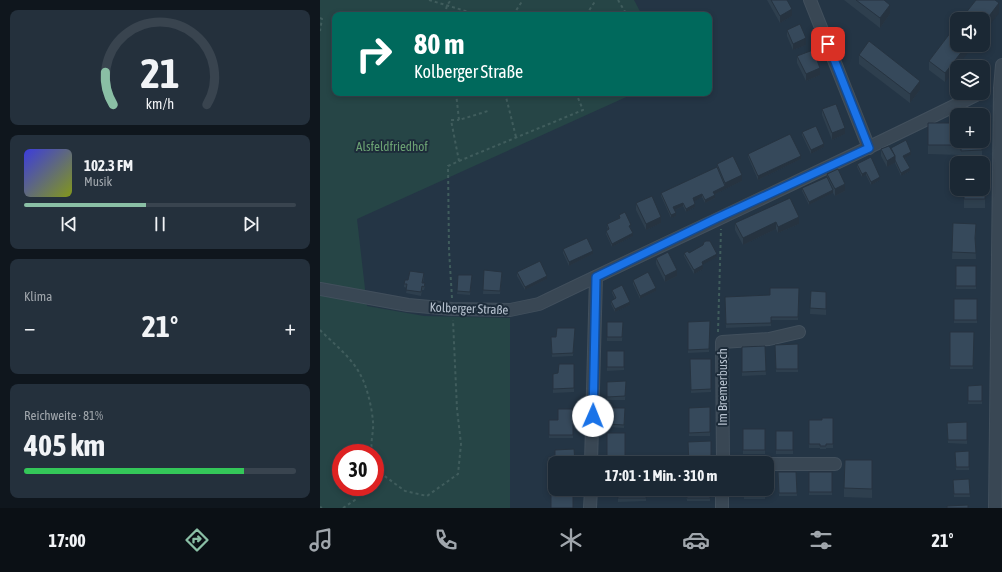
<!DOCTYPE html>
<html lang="de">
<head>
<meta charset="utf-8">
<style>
	:root { --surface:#1b2834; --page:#24303c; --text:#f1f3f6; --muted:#a0a6ac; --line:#39444f; --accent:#8abfa5 }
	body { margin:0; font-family:"Asap Condensed",sans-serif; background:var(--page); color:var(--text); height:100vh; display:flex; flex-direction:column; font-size:15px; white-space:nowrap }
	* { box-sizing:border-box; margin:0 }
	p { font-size:13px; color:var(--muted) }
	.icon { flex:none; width:22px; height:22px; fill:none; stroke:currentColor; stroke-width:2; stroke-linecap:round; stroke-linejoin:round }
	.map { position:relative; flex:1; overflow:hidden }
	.drawer { display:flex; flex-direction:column; gap:10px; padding:10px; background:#0f161d; width:320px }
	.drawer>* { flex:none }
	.guide { position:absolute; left:12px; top:12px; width:380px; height:84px; border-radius:8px; box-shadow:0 2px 6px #0003,0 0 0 1px var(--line); background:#00695c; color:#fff; overflow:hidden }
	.buttons { position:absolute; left:630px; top:12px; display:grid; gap:8px }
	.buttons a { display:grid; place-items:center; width:40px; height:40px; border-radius:8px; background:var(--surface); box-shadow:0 2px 6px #0003,0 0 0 1px var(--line); font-size:20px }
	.speed { position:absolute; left:12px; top:444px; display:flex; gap:8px; font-size:20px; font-weight:700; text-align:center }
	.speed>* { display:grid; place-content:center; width:52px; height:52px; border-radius:50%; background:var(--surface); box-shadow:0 2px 6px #0003,0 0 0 1px var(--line); line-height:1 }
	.speed .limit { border:6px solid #d22; background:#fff; color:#111 }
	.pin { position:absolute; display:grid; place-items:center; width:34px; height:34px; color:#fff; margin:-17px; border-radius:8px; box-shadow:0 2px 6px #0006 }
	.me { position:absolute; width:44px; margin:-22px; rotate:1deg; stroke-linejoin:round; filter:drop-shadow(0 0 3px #0008) }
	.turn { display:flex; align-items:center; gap:14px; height:84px; padding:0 16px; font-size:18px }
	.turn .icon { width:52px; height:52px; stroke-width:2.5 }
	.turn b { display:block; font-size:28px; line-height:34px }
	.big { font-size:30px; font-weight:700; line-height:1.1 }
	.drawer .tile { flex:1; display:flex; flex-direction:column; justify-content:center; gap:6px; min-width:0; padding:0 14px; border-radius:8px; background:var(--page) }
	.drawer .dial { align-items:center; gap:0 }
	.dial svg { height:104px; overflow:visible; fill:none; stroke:var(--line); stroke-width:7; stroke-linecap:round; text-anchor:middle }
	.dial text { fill:var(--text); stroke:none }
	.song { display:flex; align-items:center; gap:12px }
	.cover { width:48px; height:48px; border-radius:6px; background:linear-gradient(135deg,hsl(240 70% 55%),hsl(70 70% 35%)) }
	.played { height:4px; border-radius:2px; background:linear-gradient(90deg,var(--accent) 45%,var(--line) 45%) }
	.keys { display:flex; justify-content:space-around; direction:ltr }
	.heat { display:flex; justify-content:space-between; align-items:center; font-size:22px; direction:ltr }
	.charge { height:6px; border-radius:3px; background:linear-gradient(90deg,#34c759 81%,var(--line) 0) }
	.trip { position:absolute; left:228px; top:456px; width:226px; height:40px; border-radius:8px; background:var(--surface); box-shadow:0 2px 6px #0003,0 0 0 1px var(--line); font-weight:700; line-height:40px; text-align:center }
	.dock { display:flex; height:64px; justify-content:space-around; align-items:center; background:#0b1015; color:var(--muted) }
	.dock .icon { width:28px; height:28px }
	.dock .active { color:var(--accent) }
	.dock b { font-size:18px; color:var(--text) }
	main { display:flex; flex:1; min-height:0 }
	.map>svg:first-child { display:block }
	.green { fill:#264546; fill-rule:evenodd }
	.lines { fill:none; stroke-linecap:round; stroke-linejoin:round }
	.minor-casing { stroke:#42505d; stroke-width:14 }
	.path { stroke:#405d5d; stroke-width:2; stroke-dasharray:3 3; stroke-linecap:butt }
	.minor { stroke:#394754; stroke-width:12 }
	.wall { fill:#2e3f4e }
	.shaded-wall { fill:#263340 }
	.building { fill:#36495b; stroke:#263340 }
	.route-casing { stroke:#114b97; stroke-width:10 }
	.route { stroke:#1a73e8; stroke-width:7 }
	.labels { text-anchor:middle; stroke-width:4; stroke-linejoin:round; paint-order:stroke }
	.park-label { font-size:13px; fill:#6ba173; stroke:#1d2c3a }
	.street-label { font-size:13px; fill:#b6c1ce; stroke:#1d2c3a }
</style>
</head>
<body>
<main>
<section class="drawer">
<div class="tile dial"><svg viewBox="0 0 100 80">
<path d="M14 69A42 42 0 1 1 86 69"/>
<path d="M14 69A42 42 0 0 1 8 44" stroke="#8abfa5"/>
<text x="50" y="56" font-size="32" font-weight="700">21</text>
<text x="50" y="72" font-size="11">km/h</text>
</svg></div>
<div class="tile">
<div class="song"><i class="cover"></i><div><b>102.3 FM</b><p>Musik</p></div></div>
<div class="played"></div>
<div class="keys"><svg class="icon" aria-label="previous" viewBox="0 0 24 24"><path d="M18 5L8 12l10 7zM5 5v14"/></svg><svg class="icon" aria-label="pause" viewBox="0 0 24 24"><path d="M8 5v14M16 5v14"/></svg><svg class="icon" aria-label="next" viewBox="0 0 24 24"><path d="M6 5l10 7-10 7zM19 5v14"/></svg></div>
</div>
<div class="tile"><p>Klima</p>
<div class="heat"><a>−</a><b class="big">21°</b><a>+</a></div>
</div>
<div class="tile"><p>Reichweite · 81%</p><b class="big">405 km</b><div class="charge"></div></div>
</section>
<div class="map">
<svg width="682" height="508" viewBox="0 0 682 508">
	<rect width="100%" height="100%" fill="#243545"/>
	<path class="green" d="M 0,0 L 314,0 L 322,15 L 15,15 L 15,93 L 315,93 L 37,219 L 47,306 L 104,316 L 190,318 L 190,508 L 0,508 ZM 21,453 L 55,453 L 55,487 L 21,487 Z"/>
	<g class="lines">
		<defs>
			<g id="minor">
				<polyline points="490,0 549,148"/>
				<path d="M 0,289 L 88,305 L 132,309 L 190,310 L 219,304 C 366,233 514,166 660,93"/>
				<polyline points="271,463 276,277"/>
				<polyline points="403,463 402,342 449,339 479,332"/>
				<polyline points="447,464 515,464"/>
				<polyline points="270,508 271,489"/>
				<polyline points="402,508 402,489"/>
				<polyline points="675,508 680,88 682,65"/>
			</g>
		</defs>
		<use href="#minor" class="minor-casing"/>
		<g class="path">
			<polyline points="109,0 159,15"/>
			<polyline points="298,0 307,15"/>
			<polyline points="125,15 127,5 131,0"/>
			<polyline points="193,15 203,0"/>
			<polyline points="266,15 276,0"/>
			<polyline points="0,18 2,19 0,31"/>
			<polyline points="136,93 139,120 168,111"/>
			<polyline points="185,93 196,137"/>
			<polyline points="139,161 263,110 256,93"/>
			<polyline points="132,298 129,250 128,166 139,161 131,120 139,120"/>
			<path d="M 0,330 C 13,343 31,357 40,374 C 47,386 52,408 53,422 C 54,432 50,441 52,453"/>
			<polyline points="398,332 401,229"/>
			<polyline points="55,469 85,491 107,496 138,474 141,444 137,409 133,320"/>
			<polyline points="0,507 2,508"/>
			<polyline points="23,508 35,500 40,487"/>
		</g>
		<use href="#minor" class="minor"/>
	</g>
	<g class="wall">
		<polygon points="447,0 467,0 472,16 460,23"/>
		<polygon points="524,0 564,0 570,14 560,28"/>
		<polygon points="637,24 625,82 609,70 609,61"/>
		<polygon points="467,30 486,45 473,50 467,36"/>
		<polygon points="539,55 600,90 590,103 539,64"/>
		<polygon points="477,56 500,75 486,81 477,63"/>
		<polygon points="502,109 525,134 512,140 502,115"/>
		<polygon points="608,123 662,141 662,160 641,160 641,155 608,154"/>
		<polygon points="482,132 504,147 491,154 482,135"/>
		<polygon points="571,148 591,155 585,158 590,171 581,176 575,163 567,167 561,156 561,149"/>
		<polygon points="428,154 481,159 438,180 428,157"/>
		<polygon points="397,164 422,181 395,194 395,198 385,203 382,197 374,201 375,207 366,212 363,206 355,210 356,216 351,218 341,196 341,193 397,167"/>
		<polygon points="537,164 560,180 551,185 546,175 542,177 537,167"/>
		<polygon points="665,167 665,208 644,208 644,189"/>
		<polygon points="507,174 525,191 515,196 513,193 489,205 482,191 482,188 507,177"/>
		<polygon points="470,198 479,224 458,233 456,229 423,245 415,230 415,223"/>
		<polygon points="316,203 341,223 326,230 316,210"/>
		<polygon points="299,215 311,228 310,228 313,236 292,247 286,234 286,231 288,229 287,227 287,224 299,218"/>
		<polygon points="633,223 656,230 655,241 656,259 632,259"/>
		<polygon points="243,249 273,254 249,266 243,253"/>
		<polygon points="364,253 369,253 397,257 383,264 383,269 374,274 364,256"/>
		<polygon points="336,258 357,276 345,282 336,264"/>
		<rect x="636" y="266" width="20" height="23"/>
		<polygon points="164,270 182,275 180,294 163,294"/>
		<polygon points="197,272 227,279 205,290 197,276"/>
		<polygon points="138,275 152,275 150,295 137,294"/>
		<polygon points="104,277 103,283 105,286 104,290 102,290 101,296 86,293 87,288 84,287 84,284 88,280"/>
		<polygon points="313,280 336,291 320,299 313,284"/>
		<polygon points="479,288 478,320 451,320 451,326 406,328 405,297 450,295"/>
		<polygon points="292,290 310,305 295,312 291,304 291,301 295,299 292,293"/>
		<polygon points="491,291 506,292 506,315 490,314"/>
		<rect x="634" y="299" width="23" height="24"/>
		<polygon points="390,321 389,352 368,353 368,322"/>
		<polygon points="287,322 303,322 302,341 287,341"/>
		<polygon points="255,328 253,356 232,357 231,337 236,337"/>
		<polygon points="630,332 654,332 653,369 630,369"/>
		<polygon points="455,345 478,369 478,372 456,372"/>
		<polygon points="445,346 446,375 422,376 422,347"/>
		<polygon points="287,351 304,351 304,370 287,371"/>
		<polygon points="370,359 391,359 391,392 371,393"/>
		<polygon points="254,364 254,392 233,393 233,374 238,373"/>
		<polygon points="306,381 305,400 287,400 287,382"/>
		<polygon points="662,385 662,404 648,404 648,386"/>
		<polygon points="390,407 390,436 369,436 369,408"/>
		<polygon points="288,408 305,408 304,428 288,427"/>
		<polygon points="253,409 253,438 229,438 229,420 238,420"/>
		<polygon points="513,418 513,448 506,448 506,449 500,449 500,448 489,448 489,420 502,420"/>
		<polygon points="647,422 647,444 628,443 627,423"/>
		<rect x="423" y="429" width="22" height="25"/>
		<rect x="456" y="431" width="17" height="23"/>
		<polygon points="649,451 649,470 636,470 635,452"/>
		<polygon points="228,457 235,463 235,478 229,478"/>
		<polygon points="552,460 552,498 524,497 524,488"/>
		<polygon points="458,472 476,472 477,496 459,496"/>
		<rect x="489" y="472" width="23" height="23"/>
		<polygon points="649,479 650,497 634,497 633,480"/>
		<polygon points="298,489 326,489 326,501 298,502"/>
		<polygon points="366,489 390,489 390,501 367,501"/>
		<rect x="424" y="489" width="21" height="10"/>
	</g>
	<g class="shaded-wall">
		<polygon points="679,3 679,13 663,34 663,24"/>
		<polygon points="570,5 570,14 560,28 560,18"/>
		<polygon points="472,9 472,16 460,23 460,16"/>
		<polygon points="486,38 486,45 473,50 473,44"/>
		<polygon points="647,45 654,45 625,82 625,73"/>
		<polygon points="500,68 500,75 486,81 486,74"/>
		<polygon points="600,81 600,90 590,103 590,94"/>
		<polygon points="525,128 525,134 512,140 512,133"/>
		<polygon points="504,144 504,147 491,154 491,150"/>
		<polygon points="591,152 591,155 583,159 583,156"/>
		<polygon points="481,156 481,159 438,180 438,176"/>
		<polygon points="575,156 575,163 567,167 567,161"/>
		<polygon points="590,168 590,171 581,176 581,173"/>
		<polygon points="546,172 546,175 542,177 542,174"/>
		<polygon points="422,175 422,181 393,195 393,192 405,186 405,183"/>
		<polygon points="560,177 560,180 551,185 551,182"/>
		<polygon points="525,184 525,191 515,196 515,189"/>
		<polygon points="513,190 513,193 489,205 489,202"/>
		<polygon points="382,194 382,197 373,202 373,198"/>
		<polygon points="395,195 395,198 385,203 385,200"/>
		<polygon points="363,203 363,206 353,211 353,207"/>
		<polygon points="375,204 375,207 366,212 366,209"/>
		<polygon points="356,213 356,216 351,218 351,215"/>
		<polygon points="341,217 341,223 326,230 326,224"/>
		<polygon points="479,217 479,224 458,233 458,227"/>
		<polygon points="456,222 456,229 423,245 423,238"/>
		<polygon points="313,233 313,236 292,247 292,244"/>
		<polygon points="273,251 273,254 249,266 249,262"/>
		<polygon points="397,254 397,257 382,265 382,262"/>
		<polygon points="383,265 383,269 374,274 374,270"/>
		<polygon points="357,270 357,276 345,282 345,276"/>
		<polygon points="227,276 227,279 205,290 205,287"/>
		<polygon points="336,288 336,291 320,299 320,296"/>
		<polygon points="310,302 310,305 295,312 295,309"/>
	</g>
	<g class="building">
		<polygon points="451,0 467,0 472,9 460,16"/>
		<polygon points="536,0 564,0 570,5 560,18"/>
		<polygon points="656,0 675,0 679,3 663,24 663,19 641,19"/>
		<polygon points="480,24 486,38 473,44 467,30"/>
		<polygon points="637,24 637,45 647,45 625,73 609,61"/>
		<polygon points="549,41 600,81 590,94 539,55"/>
		<polygon points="493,50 500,68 486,74 477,56"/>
		<polygon points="516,104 525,128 512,133 502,109"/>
		<rect x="641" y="108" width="20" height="7"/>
		<polygon points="608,123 637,123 637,141 662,141 662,150 641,151 641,145 608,145"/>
		<polygon points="496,126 504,144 491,150 482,132"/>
		<polygon points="470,134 481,156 438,176 428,154"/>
		<polygon points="586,140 591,152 583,156 590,168 581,173 575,160 575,156 571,148"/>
		<polygon points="569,146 575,156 567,161 561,149"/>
		<polygon points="413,156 422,175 405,183 397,164"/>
		<polygon points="551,157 560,177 551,182 546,172 542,174 537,164"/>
		<polygon points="397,167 405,186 393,192 395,195 385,200 382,194 373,198 375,204 366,209 363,203 353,207 356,213 351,215 341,193"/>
		<polygon points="663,167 665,167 665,199 644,199 644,189 663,189"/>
		<polygon points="518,169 525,184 515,189 507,174"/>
		<polygon points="507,177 513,190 489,202 482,188"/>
		<polygon points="332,196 341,217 326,224 316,203"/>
		<polygon points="470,198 479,217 458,227 456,222 423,238 415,223"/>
		<polygon points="305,212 311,225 309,226 313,233 292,244 286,231 289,229 287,224 300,218 299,215"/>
		<polygon points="633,223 656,224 655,238 656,253 632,252"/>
		<polygon points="267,238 273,251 249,262 243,249"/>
		<polygon points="386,241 390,241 397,254 382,262 383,265 374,270 364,253 368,251 369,253 383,245 384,242"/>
		<polygon points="348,252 357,270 345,276 336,258"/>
		<polygon points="220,261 227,276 205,287 197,272"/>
		<rect x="636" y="266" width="20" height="20"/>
		<polygon points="164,270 182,272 180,291 163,290"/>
		<polygon points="90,271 104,273 102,283 105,283 104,287 102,286 101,292 86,290 87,284 84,284 85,280 88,280"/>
		<polygon points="328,272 336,288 320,296 313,280"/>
		<polygon points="138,275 152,275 150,292 137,291"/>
		<polygon points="302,285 310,302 295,309 291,301 296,298 292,290"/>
		<polygon points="450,288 479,288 478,317 451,317 451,323 406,324 405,297 450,295"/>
		<polygon points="491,291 506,292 506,309 490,308"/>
		<rect x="634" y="299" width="23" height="21"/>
		<polygon points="390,321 389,349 368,350 368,322"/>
		<polygon points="287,322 303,322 302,337 287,337"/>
		<polygon points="237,328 255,328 253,353 232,354 231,337 236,337"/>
		<polygon points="630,332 654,332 653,366 630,366"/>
		<polygon points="478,344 478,369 456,369 455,345"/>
		<polygon points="445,346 446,371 422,372 422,347"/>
		<rect x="287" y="351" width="17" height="16"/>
		<polygon points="370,359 391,359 391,389 371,390"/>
		<polygon points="239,364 254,364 254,388 233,389 233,374 238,373"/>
		<polygon points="306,381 305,396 287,397 287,382"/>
		<polygon points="662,385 662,401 648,401 648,386"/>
		<polygon points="390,407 390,432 369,433 369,408"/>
		<polygon points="288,408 305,408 304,425 288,424"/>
		<polygon points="238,409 253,409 253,435 229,435 229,420 238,420"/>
		<polygon points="502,418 513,418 513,444 506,444 506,446 500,446 500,444 489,444 489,420 502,420"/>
		<polygon points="647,422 647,440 628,440 627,423"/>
		<rect x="423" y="429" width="22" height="21"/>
		<rect x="456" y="431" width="17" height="19"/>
		<rect x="287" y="433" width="18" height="30"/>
		<polygon points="391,441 391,463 369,463 368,442"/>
		<polygon points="254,449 255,463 235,463 235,475 229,475 228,457 235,457 235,450"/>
		<polygon points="649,451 649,467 636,467 635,452"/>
		<polygon points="525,460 552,460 552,489 524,488"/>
		<polygon points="458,472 476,472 477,493 459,493"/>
		<rect x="489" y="472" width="23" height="20"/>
		<polygon points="649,479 650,494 634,494 633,480"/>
		<polygon points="231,486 235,486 235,489 253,489 253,508 231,508"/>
		<rect x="298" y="489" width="28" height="9"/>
		<polygon points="366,489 390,489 390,498 367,498"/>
		<rect x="424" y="489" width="21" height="7"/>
		<polygon points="648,505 648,508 627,508 627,506"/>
	</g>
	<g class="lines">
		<defs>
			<polyline id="route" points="273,416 276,277 397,218 549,148 508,44"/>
		</defs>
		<use href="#route" class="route-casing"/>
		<use href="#route" class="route"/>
	</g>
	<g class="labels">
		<g class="park-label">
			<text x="72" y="151">Alsfeldfriedhof</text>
		</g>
		<g class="street-label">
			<text transform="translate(149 308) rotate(2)" y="5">Kolberger Straße</text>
			<text transform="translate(402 387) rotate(-90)" y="5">Im Bremerbusch</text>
		</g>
	</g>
</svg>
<div class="buttons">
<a><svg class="icon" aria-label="sound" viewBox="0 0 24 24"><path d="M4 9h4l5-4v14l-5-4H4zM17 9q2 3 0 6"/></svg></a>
<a><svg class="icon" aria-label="layers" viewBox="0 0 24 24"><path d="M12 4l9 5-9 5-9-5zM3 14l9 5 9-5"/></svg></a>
<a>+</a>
<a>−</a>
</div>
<div class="speed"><div class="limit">30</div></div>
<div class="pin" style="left:508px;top:44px;background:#d93025"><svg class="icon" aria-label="arrive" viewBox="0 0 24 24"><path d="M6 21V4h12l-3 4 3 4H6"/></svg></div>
<svg class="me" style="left:273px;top:416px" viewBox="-20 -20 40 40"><circle r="19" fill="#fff"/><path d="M0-13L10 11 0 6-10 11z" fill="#1a73e8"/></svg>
<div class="trip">17:01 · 1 Min. · 310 m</div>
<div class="guide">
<div class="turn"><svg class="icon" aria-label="right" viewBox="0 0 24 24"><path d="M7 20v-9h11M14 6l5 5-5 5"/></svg><div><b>80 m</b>Kolberger Straße</div></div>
</div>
</div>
</main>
<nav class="dock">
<b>17:00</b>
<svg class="icon active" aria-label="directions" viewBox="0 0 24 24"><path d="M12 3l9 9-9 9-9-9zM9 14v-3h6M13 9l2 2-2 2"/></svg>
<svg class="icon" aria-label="music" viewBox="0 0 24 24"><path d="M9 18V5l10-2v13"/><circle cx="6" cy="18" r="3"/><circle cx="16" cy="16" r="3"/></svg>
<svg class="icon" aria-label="phone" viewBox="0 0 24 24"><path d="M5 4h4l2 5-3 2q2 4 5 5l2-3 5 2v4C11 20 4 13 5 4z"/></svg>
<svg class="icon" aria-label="climate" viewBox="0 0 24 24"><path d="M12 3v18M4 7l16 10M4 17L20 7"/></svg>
<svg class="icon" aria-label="car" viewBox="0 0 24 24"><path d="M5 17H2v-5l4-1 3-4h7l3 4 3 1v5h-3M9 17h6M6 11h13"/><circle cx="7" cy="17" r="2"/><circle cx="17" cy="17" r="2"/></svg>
<svg class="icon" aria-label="filters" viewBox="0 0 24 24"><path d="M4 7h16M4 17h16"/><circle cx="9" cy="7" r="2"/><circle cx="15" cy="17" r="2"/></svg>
<b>21°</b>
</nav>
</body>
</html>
